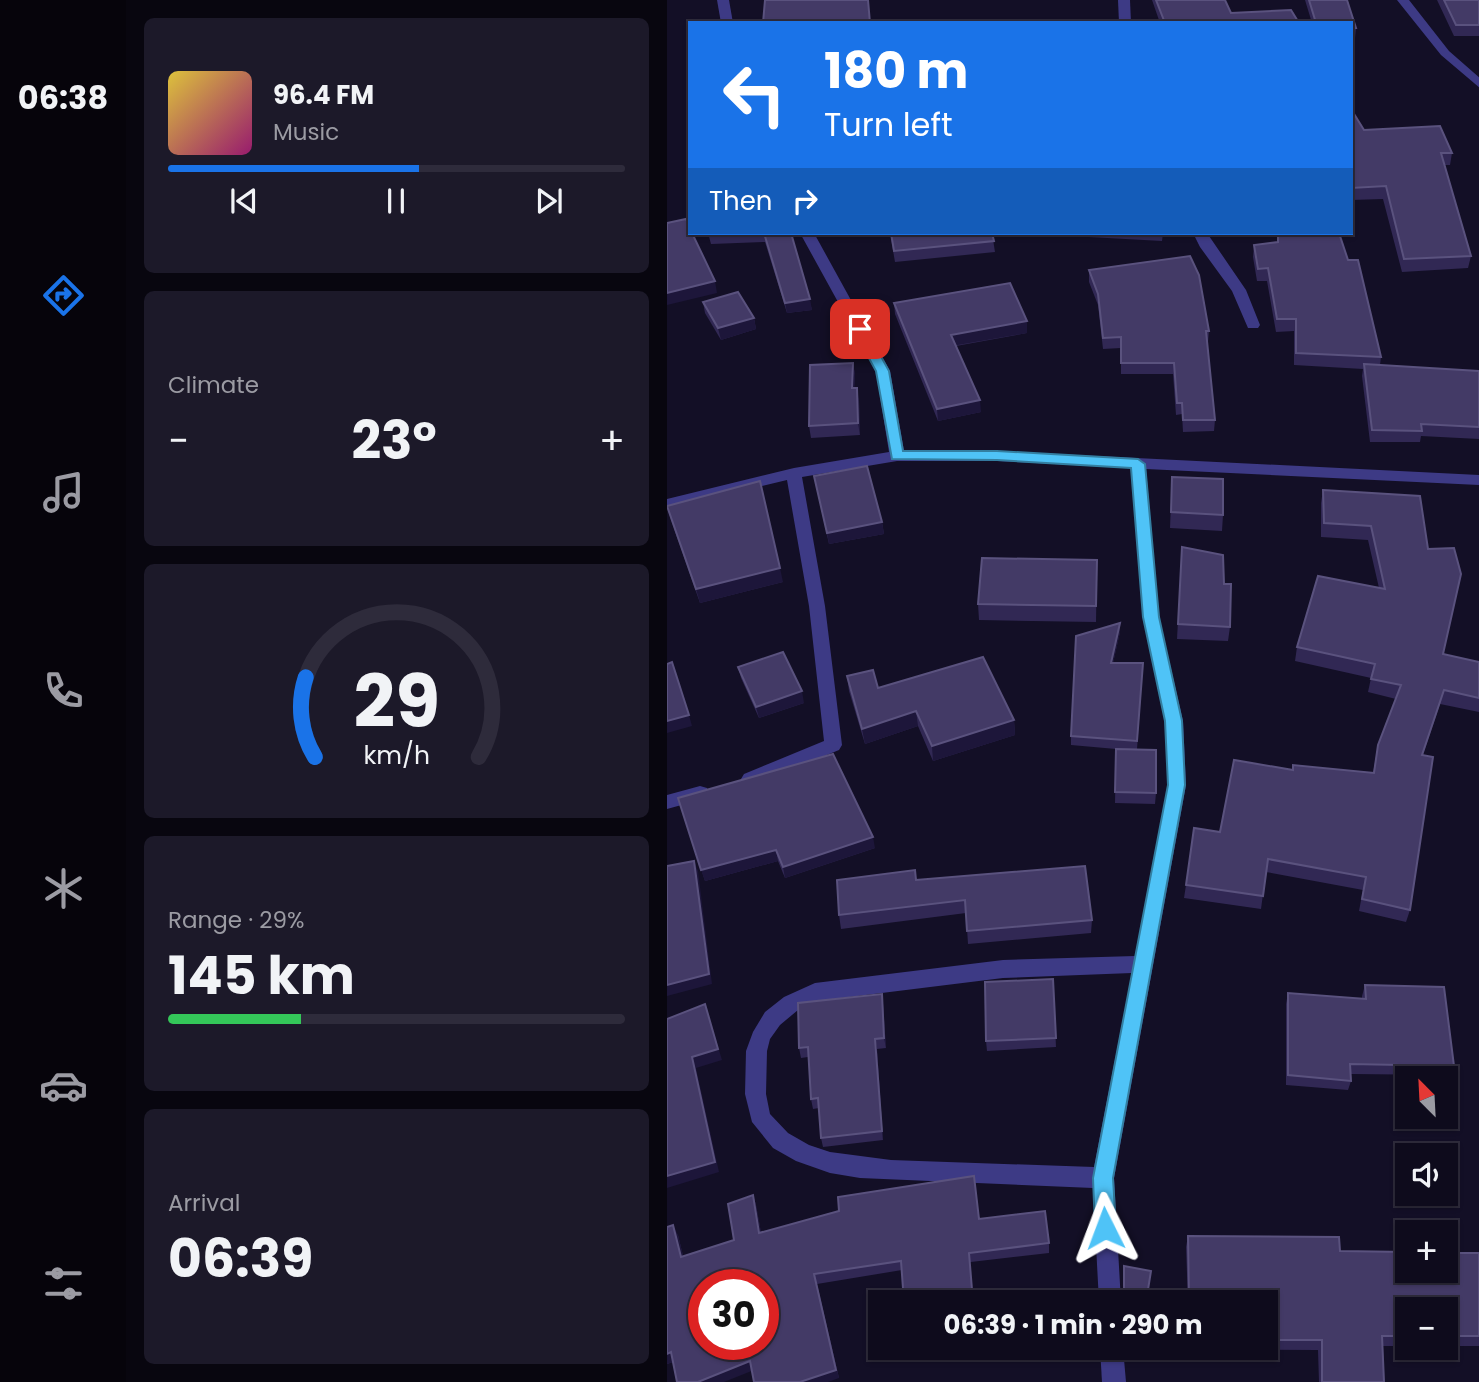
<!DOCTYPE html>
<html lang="en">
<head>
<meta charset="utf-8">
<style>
	:root { --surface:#0e0b1c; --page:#1c1929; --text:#f1f3f6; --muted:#9b9ba3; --line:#2e2b3b; --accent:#1a73e8 }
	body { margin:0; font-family:Poppins,sans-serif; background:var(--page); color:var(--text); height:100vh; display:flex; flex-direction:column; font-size:26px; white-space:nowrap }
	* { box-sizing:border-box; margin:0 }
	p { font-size:23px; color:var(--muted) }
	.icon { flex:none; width:38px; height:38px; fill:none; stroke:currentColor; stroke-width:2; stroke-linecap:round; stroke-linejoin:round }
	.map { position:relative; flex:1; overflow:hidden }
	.sheet { display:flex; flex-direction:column; gap:18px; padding:18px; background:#08060f; width:541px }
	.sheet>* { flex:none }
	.banner { position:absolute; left:21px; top:21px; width:665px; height:214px; border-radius:0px; box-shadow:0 2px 5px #0004,0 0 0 2px var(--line); background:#1a73e8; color:#fff; overflow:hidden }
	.needle { width:46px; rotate:336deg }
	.controls { position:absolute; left:728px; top:1066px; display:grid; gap:14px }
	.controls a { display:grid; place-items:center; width:63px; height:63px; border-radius:0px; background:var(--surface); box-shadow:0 2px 5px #0004,0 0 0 2px var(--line); font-size:35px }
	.speed { position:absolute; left:21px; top:1269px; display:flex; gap:14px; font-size:35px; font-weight:700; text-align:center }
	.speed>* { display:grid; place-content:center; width:91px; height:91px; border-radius:50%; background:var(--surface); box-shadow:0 2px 5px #0004,0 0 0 2px var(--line); line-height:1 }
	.speed .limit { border:10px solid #d22; background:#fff; color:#111 }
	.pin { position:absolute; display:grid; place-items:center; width:60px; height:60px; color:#fff; margin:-30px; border-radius:14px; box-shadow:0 4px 10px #0006 }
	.me { position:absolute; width:77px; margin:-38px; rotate:357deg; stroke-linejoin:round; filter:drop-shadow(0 0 5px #0008) }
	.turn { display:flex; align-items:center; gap:24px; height:147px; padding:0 21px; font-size:32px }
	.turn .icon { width:91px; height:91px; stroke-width:2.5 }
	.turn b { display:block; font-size:49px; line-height:60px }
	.then { display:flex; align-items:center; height:66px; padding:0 21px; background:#0003; gap:14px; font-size:26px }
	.big { font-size:52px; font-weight:700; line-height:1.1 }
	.sheet .widget { flex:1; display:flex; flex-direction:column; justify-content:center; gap:10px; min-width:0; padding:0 24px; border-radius:10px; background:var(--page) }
	.sheet .dial { align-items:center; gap:0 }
	.dial svg { height:182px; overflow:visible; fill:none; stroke:var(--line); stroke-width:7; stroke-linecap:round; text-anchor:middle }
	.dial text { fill:var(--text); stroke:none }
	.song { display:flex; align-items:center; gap:21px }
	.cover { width:84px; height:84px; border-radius:10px; background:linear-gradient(135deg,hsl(50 70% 55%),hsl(320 70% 35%)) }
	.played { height:7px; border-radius:4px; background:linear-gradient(90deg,var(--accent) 55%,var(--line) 55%) }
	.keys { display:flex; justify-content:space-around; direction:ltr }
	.heat { display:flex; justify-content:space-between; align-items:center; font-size:38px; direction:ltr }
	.charge { height:10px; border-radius:5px; background:linear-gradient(90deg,#34c759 29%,var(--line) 0) }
	.trip { position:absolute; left:201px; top:1290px; width:410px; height:70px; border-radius:0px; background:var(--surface); box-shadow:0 2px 5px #0004,0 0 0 2px var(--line); font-weight:700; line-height:70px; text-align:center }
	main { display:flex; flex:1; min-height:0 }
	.dock { display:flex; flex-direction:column; width:126px; justify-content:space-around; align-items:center; background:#06040b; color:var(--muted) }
	.dock .icon { width:49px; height:49px }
	.dock .current { color:var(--accent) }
	.dock b { font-size:32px; color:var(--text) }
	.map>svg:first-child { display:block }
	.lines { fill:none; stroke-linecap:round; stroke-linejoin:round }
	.street { fill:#3d3a85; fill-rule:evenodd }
	.wall { fill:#312854 }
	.shaded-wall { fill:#1d163a }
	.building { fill:#433a66; stroke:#5a527e; stroke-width:2; fill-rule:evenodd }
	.route { fill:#4fc3f7; stroke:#337fa1; stroke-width:2 }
</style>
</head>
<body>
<main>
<nav class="dock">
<b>06:38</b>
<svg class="icon current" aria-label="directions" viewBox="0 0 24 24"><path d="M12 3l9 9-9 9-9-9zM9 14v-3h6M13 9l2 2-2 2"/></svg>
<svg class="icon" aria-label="music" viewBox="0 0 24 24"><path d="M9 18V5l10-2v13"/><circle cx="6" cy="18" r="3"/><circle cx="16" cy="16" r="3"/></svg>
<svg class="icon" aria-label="phone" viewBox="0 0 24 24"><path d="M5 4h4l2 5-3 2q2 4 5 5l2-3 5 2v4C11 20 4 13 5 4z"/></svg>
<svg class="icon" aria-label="climate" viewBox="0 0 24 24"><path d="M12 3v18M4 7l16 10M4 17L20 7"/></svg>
<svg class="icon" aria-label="car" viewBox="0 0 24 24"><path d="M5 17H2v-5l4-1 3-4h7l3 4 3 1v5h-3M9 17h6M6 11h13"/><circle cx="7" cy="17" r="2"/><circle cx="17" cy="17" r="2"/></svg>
<svg class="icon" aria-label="filters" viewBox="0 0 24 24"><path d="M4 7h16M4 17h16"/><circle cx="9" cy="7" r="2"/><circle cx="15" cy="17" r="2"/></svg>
</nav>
<section class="sheet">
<div class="widget">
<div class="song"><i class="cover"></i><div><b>96.4 FM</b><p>Music</p></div></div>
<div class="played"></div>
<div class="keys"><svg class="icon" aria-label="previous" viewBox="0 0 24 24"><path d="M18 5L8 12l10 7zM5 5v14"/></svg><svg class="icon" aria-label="pause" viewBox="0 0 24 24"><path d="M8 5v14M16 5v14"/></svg><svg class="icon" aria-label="next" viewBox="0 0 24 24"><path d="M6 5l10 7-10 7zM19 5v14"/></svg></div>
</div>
<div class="widget"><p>Climate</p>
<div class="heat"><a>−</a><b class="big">23°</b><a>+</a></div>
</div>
<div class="widget dial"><svg viewBox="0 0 100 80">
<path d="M14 69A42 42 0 1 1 86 69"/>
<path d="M14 69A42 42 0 0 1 10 34" stroke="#1a73e8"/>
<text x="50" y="56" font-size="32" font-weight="700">29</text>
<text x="50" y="72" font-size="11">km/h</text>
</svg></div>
<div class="widget"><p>Range · 29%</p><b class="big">145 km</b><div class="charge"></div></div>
<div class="widget"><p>Arrival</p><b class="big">06:39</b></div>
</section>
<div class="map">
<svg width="813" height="1382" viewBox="0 0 813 1382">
	<rect width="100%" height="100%" fill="#130f26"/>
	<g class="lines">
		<g class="street">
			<polygon points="50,0 62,0 66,23 54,23"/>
			<polygon points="451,0 463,0 464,23 452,23"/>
			<polygon points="730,0 742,0 782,51 813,78 813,88 774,55"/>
			<path d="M 133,233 L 147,233 L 223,371 L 237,451 L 330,451 L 813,475 L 813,485 L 479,469 L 492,617 L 516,721 L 519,785 L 447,1178 L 454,1302 L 432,1302 L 426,1188 L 193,1178 L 163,1173 L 129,1161 L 106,1148 L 85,1122 L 78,1094 L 79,1051 L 86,1032 L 98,1012 L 117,997 L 148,983 L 336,960 L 468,956 L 501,785 L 498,721 L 476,617 L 464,468 L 330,461 L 230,461 L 135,477 L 158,606 L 175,745 L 172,750 L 89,784 L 83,786 L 77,784 L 74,779 L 77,774 L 157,741 L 142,606 L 120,480 L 0,509 L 0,499 L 127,468 L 222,452 L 209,371 ZM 465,973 L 427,1167 L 224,1160 L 163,1152 L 142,1145 L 121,1133 L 103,1114 L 99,1094 L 100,1051 L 103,1039 L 113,1025 L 131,1010 L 150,1001 L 336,978 Z"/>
			<polygon points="526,233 540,233 579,290 593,325 591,328 581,328 565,291 533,247"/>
			<polygon points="33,786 40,788 42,793 40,798 0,809 0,795"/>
			<polygon points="433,1348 456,1348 459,1382 435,1382"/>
		</g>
	</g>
	<g class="wall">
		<polygon points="485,0 558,0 564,13 632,23 493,23"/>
		<polygon points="638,0 680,0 689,28 688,38 684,38 684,23 645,23"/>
		<polygon points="770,0 812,0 812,36 787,36"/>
		<polygon points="684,109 697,130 785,153 783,165 777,165 804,256 801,268 735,272 716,199 684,200"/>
		<polygon points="41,233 124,233 145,310 120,313 98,242 44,244"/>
		<polygon points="223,233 325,233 328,252 228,262"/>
		<polygon points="385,233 496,233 495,241 385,235"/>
		<polygon points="610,233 672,233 714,357 713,365 812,371 812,439 754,436 753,442 703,442 695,376 696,369 627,365 627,331 609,332 600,281 590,281 586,257 587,245 610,242"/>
		<polygon points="422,270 542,331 541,342 540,342 548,420 547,431 516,432 515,414 509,415 506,374 454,374 454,348 436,349 431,305 422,282"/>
		<polygon points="36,302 87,318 89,329 54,340 38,313"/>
		<polygon points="227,303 360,333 289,346 314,412 271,421 228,314"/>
		<polygon points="186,363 188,375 187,388 192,400 193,435 144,438 142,426"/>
		<polygon points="147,476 215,522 217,534 162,544"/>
		<polygon points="505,477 556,515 555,531 503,528"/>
		<polygon points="656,490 753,496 776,654 812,662 812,712 773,704 756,755 743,910 739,922 692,911 696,890 599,872 594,909 517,898 519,885 553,832 625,770 706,773 711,745 729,699 701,692 704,678 628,661 630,647 712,588 701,540 654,537 654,503"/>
		<polygon points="0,506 116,582 33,603 4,520"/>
		<polygon points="515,547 557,584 563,627 561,641 510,639"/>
		<polygon points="430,560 429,622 312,620 311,604"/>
		<polygon points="453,623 453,632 446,663 476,663 470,749 489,793 488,804 448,803 449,749 404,745 404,736"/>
		<polygon points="71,667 137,703 92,718 74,678"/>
		<polygon points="180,676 211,688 347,720 348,735 266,761 251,726 198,744 182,691"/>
		<polygon points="11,798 208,848 118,878 111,861 38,881"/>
		<polygon points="249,880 425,920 424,933 301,944 299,913 174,929 172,915"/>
		<polygon points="386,979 389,1047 320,1051 319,1041"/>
		<polygon points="698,985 787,1066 783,1075 684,1074 684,1081 681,1090 619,1085 619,1004 621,993 695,999 695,996"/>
		<polygon points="215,994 216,1004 219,1048 210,1049 216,1140 156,1147 154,1138 152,1108 146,1109 144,1099 141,1057 134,1058 132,1048"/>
		<polygon points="86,1195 89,1205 94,1233 312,1219 382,1243 382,1253 235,1270 150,1284 172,1378 85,1371 6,1362 0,1364 0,1227 11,1235 16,1256 67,1240"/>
		<polygon points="521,1236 673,1251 812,1253 812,1346 779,1346 779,1309 740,1309 740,1346 716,1346 717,1382 652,1382 651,1350 522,1349 522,1348 598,1348 598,1302 521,1302 519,1247"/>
	</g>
	<g class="shaded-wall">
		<polygon points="48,281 50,293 0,305 0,293"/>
		<polygon points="143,299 145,310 120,313 118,303"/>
		<polygon points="87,318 89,329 54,340 51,328"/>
		<polygon points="360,321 360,333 285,346 284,335"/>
		<polygon points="186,363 188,375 187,400 185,388"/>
		<polygon points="190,388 192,400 193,435 191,423"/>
		<polygon points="313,400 314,412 271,421 270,409"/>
		<polygon points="215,522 217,534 162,544 160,533"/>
		<polygon points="113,568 116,582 33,603 29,589"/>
		<polygon points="453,623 453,632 444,672 444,663"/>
		<polygon points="135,691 137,703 92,718 89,707"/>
		<polygon points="249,711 251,726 198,744 195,729"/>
		<polygon points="22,715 25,726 0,733 0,721"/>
		<polygon points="347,720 348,735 266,761 265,746"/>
		<polygon points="206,837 208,848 118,878 116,867"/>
		<polygon points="109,850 111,861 38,881 34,870"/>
		<polygon points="27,861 31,871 45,984 0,996 0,985"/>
		<polygon points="215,994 216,1004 219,1048 217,1038"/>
		<polygon points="38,1004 55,1060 29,1068 52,1172 0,1188 0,1176 25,1057"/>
		<polygon points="208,1039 210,1049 216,1140 215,1131"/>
		<polygon points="86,1195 89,1205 96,1243 92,1233"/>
		<polygon points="6,1225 11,1235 19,1267 14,1257"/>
		<polygon points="147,1274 172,1378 161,1382 133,1382"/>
		<polygon points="4,1352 9,1361 0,1364 0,1354"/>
		<polygon points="83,1361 87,1370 57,1382 31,1382"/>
	</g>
	<g class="building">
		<polygon points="98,0 201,0 203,23 96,23"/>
		<polygon points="489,0 558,0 564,13 624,10 632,23 498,23"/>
		<polygon points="642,0 680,0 689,28 684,28 684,23 649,23"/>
		<polygon points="777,0 812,0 812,25 789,25"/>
		<polygon points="684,109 697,130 773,126 785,153 774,153 804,256 737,259 719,186 684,188"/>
		<polygon points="19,219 23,227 23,233 25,233 48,281 0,293 0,223"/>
		<polygon points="97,233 124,233 143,299 118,303"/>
		<polygon points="224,233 325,233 327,241 227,251"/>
		<polygon points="611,233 672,233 681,260 691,260 714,357 629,353 629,319 610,319 601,268 591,269 587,245 611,242"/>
		<polygon points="523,256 532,275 542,331 539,331 548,420 516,420 515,403 510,403 507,363 454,363 454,337 436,338 431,294 422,270"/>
		<polygon points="343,283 360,321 284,335 313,400 270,409 227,303"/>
		<polygon points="71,292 87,318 51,328 36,302"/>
		<polygon points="186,363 185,388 190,388 191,423 142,426 143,365"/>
		<polygon points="697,364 812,371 812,427 754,424 755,431 705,430"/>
		<polygon points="200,466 215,522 160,533 147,476"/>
		<polygon points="505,477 556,479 556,515 504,512"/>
		<polygon points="93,481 113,568 29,589 0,506"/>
		<polygon points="656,490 753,496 761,549 787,548 794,574 776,654 812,662 812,698 777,690 755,755 766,757 743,910 695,899 699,877 601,859 596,896 519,885 527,828 553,832 567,760 626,770 626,765 707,773 711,745 734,685 704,679 708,664 630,647 651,576 718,589 704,526 657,523"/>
		<polygon points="515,547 556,555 557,584 564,584 563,627 511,624"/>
		<polygon points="315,558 430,560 429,606 311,604"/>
		<polygon points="453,623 444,663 476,663 470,741 404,736 409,636"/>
		<polygon points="116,652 135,691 89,707 71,667"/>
		<polygon points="316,657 347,720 265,746 249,711 195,729 180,676 206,670 211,688"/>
		<polygon points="5,662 22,715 0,721 0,664"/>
		<polygon points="449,749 489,750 489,793 448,792"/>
		<polygon points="166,754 206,837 116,867 109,850 34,870 11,798"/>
		<polygon points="27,861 42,974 0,985 0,866"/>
		<polygon points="418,866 425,920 300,931 298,900 172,915 170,880 248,870 249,880"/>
		<polygon points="386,979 389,1038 319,1041 318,982"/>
		<polygon points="698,985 777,987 787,1066 683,1064 684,1081 621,1075 621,993 699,999"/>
		<polygon points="215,994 217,1038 208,1039 215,1131 154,1138 151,1098 144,1099 141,1047 132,1048 131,1003"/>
		<polygon points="38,1004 51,1049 25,1057 48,1162 0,1176 0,1019"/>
		<path d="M 307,1176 L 312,1219 L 378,1211 L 382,1243 L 302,1253 L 306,1302 L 237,1302 L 234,1261 L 147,1274 L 169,1370 L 133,1382 L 87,1382 L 83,1361 L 31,1382 L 10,1382 L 4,1352 L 0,1354 L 0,1227 L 6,1225 L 14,1257 L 67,1240 L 61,1204 L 86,1195 L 92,1233 L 172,1211 L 171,1197 ZM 37,1284 L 96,1284 L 96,1344 L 37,1344 Z"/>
		<polygon points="521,1236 672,1237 673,1251 740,1252 740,1270 779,1270 779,1253 812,1253 812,1336 779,1336 779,1309 740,1309 740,1336 715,1336 717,1382 655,1382 655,1340 598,1340 598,1302 522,1302"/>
		<polygon points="457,1266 484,1271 479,1302 451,1302 451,1300 457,1298"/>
	</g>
	<polygon class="route" points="193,325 199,329 222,371 236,451 330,451 471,459 478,464 492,617 515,721 518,785 446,1178 449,1228 446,1235 438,1238 431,1235 428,1228 426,1178 501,785 498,721 476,617 464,468 330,460 225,459 209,371 186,329"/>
</svg>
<div class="controls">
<a><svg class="needle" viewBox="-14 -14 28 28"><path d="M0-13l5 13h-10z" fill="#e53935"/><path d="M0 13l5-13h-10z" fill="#9b9ba3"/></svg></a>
<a><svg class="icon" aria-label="sound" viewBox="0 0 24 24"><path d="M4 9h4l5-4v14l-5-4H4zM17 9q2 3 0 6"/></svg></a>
<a>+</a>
<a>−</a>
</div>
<div class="speed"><div class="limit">30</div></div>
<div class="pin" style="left:193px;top:329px;background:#d93025"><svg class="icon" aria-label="arrive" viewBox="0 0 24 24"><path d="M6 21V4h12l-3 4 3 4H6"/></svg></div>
<svg class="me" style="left:438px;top:1228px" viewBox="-20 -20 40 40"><path d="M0-17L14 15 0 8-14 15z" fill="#4fc3f7" stroke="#fff" stroke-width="4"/></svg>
<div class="trip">06:39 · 1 min · 290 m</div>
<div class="banner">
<div class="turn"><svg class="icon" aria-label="left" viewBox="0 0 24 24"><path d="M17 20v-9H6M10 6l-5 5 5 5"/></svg><div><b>180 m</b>Turn left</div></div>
<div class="then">Then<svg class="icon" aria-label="right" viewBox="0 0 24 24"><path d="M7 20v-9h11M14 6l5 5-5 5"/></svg></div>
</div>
</div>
</main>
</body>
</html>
